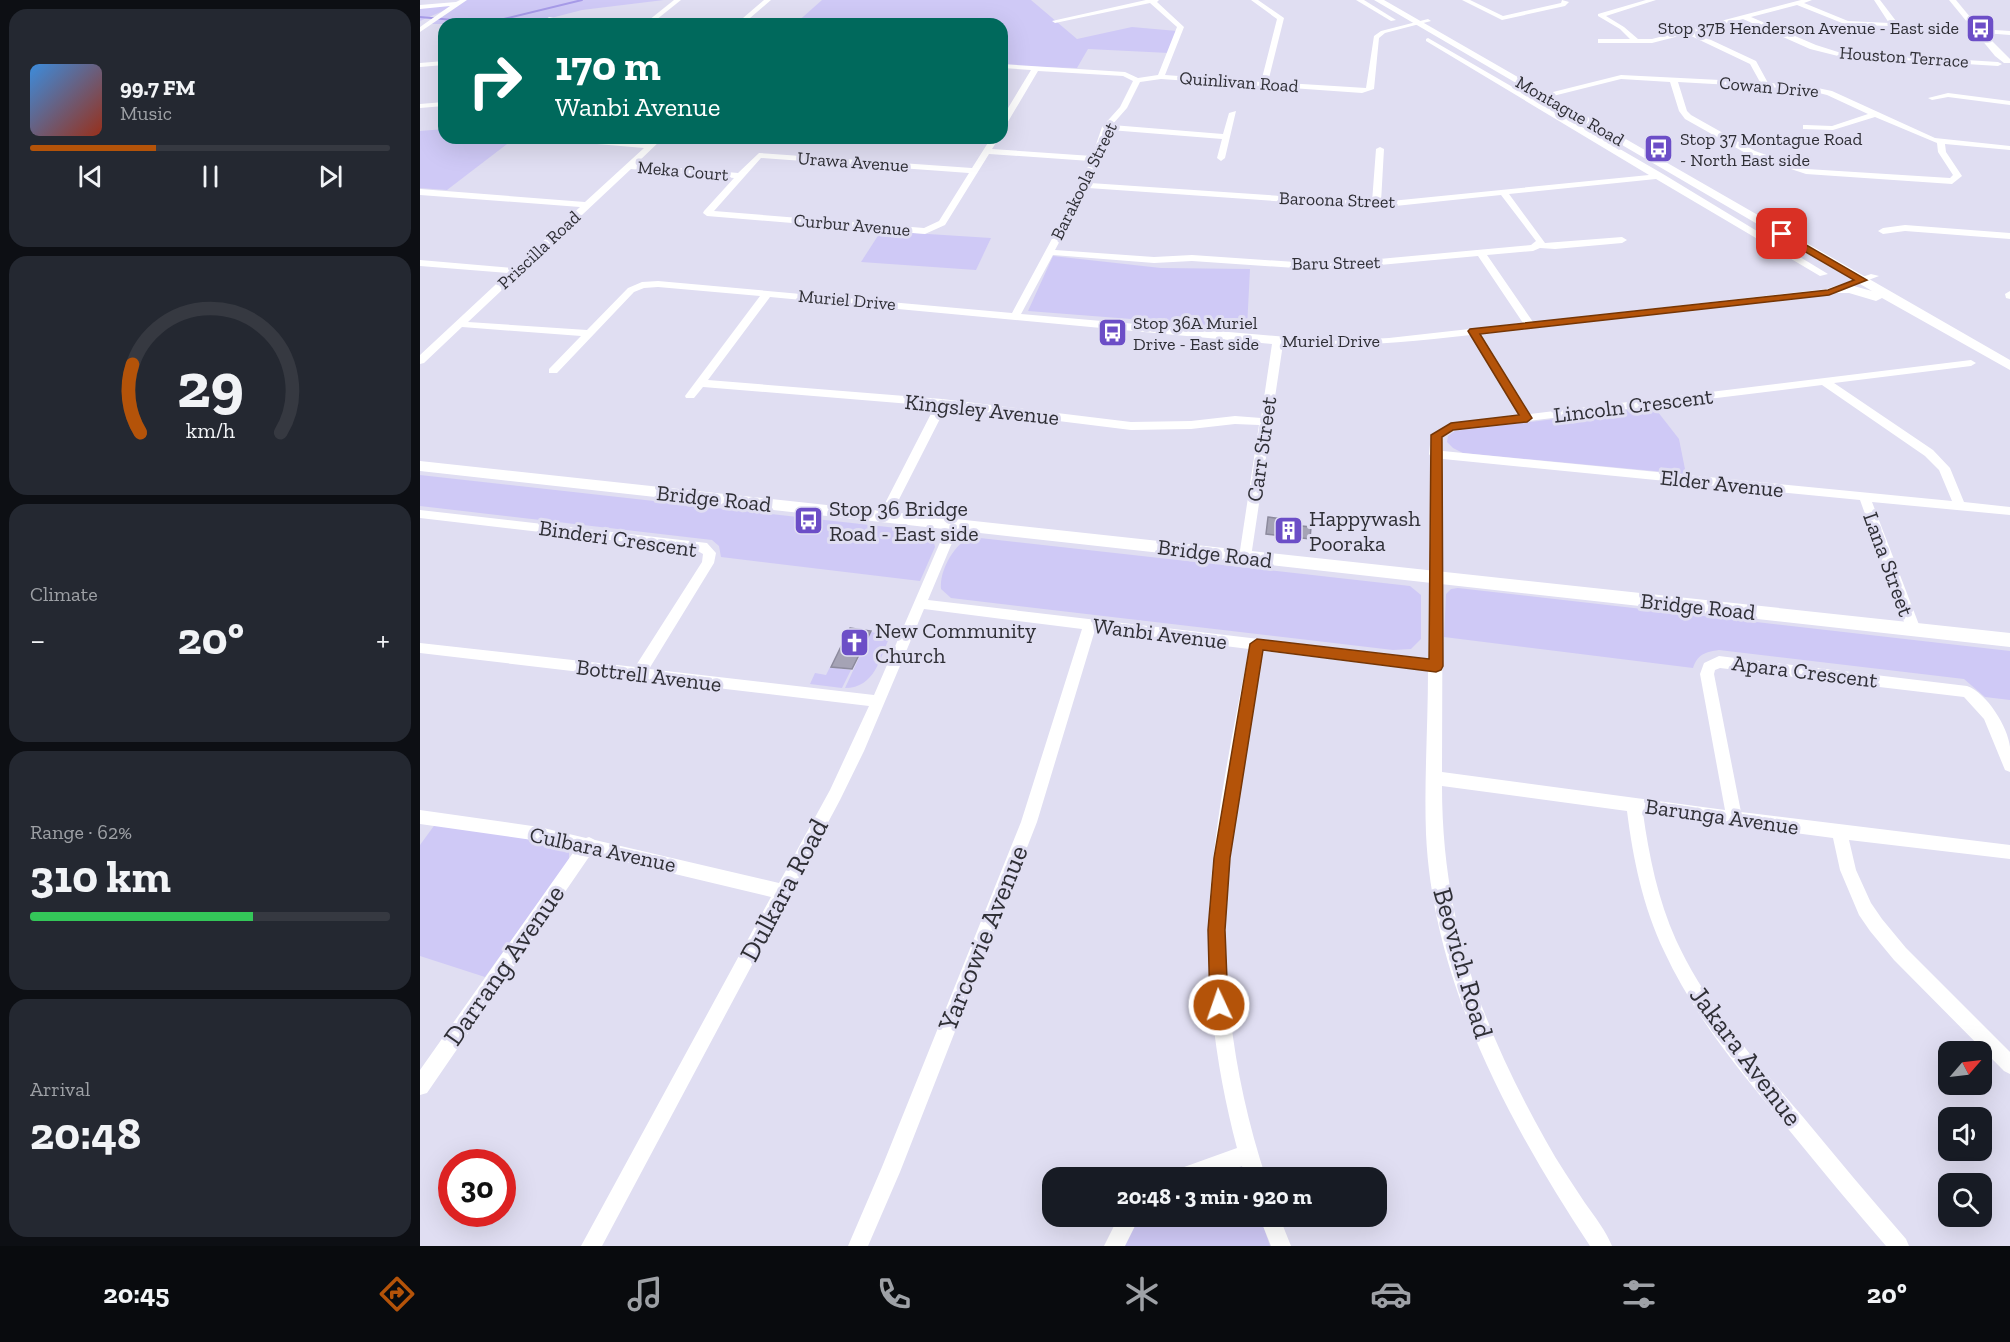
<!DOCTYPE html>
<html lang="en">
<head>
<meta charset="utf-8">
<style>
	:root { --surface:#171b24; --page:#242831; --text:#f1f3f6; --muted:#9ea1a6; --line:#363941; --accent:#b45309 }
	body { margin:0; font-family:"Zilla Slab",serif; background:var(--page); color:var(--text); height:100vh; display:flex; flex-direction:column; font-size:22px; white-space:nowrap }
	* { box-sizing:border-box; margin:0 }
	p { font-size:20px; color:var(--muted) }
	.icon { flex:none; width:33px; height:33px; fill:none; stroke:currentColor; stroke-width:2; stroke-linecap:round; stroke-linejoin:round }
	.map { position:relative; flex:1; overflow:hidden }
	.sheet { display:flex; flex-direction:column; gap:9px; padding:9px; background:#0d0f14; width:420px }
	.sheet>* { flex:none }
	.top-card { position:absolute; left:18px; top:18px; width:570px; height:126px; border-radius:18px; box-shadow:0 6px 24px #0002; background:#00695c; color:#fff; overflow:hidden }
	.needle { width:39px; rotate:62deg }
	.buttons { position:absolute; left:1518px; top:1041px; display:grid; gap:12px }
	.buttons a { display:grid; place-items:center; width:54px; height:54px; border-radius:12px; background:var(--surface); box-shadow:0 6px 24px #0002; font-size:30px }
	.speed { position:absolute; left:18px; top:1149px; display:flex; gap:12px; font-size:30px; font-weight:700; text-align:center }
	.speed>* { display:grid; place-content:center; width:78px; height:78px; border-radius:50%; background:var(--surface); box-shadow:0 6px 24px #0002; line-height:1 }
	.speed .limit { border:9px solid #d22; background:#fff; color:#111 }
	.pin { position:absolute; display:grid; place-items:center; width:51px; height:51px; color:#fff; margin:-26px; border-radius:12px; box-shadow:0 3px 9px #0006 }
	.me { position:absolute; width:66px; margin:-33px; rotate:357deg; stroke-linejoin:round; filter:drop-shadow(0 0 4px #0008) }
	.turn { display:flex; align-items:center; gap:21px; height:126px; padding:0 18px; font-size:27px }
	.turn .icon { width:78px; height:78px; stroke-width:2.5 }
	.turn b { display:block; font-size:42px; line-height:51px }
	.big { font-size:45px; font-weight:700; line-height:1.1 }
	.sheet .tile { flex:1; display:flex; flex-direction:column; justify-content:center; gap:9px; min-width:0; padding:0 21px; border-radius:18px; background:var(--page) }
	.sheet .dial { align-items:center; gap:0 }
	.dial svg { height:156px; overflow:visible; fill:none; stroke:var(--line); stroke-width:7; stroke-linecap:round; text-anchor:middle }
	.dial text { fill:var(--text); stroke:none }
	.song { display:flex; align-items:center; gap:18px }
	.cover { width:72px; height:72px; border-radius:9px; background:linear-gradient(135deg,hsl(210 70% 55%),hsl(10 70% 35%)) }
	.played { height:6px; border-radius:3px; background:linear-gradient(90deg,var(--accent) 35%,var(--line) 35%) }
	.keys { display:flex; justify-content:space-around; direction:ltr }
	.heat { display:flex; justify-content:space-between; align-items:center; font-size:33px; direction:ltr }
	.charge { height:9px; border-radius:4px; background:linear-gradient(90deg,#34c759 62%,var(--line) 0) }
	.trip { position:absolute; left:622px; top:1167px; width:345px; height:60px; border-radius:18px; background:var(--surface); box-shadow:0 6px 24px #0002; font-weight:700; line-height:60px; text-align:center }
	.menu { display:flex; height:96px; justify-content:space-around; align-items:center; background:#090b0e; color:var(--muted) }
	.menu .icon { width:42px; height:42px }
	.menu .on { color:var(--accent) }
	.menu b { font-size:27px; color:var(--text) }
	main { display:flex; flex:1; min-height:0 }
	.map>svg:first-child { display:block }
	.green { fill:#cfc9f6 }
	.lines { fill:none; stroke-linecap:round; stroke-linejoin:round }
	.stream { stroke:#a79be8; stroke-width:2 }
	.building { fill:#a5a3b5; stroke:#8c8a9d; stroke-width:1.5 }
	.minor { fill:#fff; fill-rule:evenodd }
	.major { fill:#fff; fill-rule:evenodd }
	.route { fill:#b45309; stroke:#753606; stroke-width:1.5 }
	.labels { text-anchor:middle; stroke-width:6; stroke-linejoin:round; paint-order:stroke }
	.far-poi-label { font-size:18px; fill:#2f2f36; stroke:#e0def2; text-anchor:start }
	.far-street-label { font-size:18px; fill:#2f2f36; stroke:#e0def2 }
	.street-label { font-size:22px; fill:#2f2f36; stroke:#e0def2 }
	.poi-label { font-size:22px; fill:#2f2f36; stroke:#e0def2; text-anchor:start }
	.near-street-label { font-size:27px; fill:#2f2f36; stroke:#e0def2 }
</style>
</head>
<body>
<main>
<section class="sheet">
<div class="tile">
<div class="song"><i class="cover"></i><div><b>99.7 FM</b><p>Music</p></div></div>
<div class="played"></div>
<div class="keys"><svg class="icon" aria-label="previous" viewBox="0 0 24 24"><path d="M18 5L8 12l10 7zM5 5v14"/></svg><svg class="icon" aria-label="pause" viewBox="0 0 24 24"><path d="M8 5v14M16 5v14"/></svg><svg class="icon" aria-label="next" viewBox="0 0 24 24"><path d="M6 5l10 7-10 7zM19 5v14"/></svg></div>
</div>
<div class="tile dial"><svg viewBox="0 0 100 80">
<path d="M14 69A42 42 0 1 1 86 69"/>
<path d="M14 69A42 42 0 0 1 10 34" stroke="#b45309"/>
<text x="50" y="56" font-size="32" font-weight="700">29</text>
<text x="50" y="72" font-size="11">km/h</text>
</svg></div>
<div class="tile"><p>Climate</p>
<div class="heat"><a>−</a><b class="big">20°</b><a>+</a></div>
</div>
<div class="tile"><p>Range · 62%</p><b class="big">310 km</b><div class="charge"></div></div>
<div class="tile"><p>Arrival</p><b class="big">20:48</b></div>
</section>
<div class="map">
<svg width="1590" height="1246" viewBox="0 0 1590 1246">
	<rect width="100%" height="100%" fill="#e0def2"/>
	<g class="green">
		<polygon points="44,0 244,0 162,10 131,18 91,24 7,24 32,7 0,21 0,7 38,4"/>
		<polygon points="402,0 611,0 657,39 712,27 757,31 749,53 668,49 657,68 582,66 582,24 375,24"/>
		<polygon points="24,129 24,138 95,138 27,190 0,188 0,131"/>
		<polygon points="461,231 571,238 556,270 441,262"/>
		<polygon points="633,256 741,268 830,269 827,328 608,311"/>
		<polygon points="1234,407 1259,439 1266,474 1043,453 1033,448 1027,442 1028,436 1035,431"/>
		<polygon points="0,475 504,531 512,534 515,547 500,581 301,557 299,546 292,540 0,506"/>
		<path d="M 551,537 L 990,586 L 1001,595 L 1001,639 L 991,649 L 973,650 L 531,598 L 521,589 C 519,571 534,544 551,537 Z"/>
		<path d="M 1038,588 L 1590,651 L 1590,700 L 1565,697 L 1544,679 L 1299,650 C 1285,652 1278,654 1273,668 L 1024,637 L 1026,594 L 1031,589 Z"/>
		<path d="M 451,632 L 470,636 C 460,658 455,688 425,688 Z"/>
		<polygon points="410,667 431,670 422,688 390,684 395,673 406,675"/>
		<polygon points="16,823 140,842 149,848 149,860 65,977 0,956 0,845"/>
		<polygon points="718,1216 840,1217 850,1246 701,1246"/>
	</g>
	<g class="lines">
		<polyline class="stream" points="0,17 67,23 162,0"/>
	</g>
	<g class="building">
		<polygon points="848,517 862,519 862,524 891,527 890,539 846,534"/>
		<polygon points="430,628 451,631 432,669 411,667"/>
	</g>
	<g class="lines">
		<g class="minor">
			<polygon points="40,0 47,0 0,32 0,27 30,6 0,9 0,5 36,2"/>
			<polygon points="254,0 261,0 231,24 224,24"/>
			<polygon points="344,0 351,0 323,24 316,24"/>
			<path d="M 726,0 L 739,0 L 737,2 L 764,27 L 745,75 L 841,82 L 857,19 L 831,0 L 838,0 L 864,18 L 848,82 L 946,88 L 954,36 L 961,31 L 1008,19 L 1011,21 L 965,33 L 959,38 L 954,89 L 942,93 L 741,79 L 720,82 L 707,108 L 692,125 L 803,134 L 809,113 L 816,111 L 805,158 L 801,161 L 797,158 L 802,139 L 690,130 L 670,183 L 952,202 L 956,149 L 960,147 L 964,149 L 961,202 L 1229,175 L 1006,41 L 1006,39 L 1008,38 L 1243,174 L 1408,274 L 1400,276 L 1236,179 L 1089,194 L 1125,243 L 1202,237 L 1207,240 L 1202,243 L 1135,249 L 1120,248 L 1113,251 L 1067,255 L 1113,322 L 1407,289 L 1451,274 L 1459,276 L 1409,295 L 1061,334 L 1110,414 L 1551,360 L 1556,363 L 1551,366 L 1414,383 L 1513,450 L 1530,468 L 1544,502 L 1590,507 L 1590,515 L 1452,502 L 1501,630 L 1499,634 L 1489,634 L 1487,630 L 1440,500 L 1023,459 L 1022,772 L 1305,810 L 1280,674 L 1284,663 L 1299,656 L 1547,686 C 1567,693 1588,727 1590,747 C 1590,755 1590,764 1590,772 L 1585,770 L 1564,719 L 1544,697 L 1300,668 L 1295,670 L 1294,674 L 1321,812 L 1590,845 L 1590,859 L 1429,840 L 1436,870 L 1451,903 L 1462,919 L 1486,948 L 1590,1052 L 1590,1074 L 1584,1071 L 1474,960 L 1450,931 L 1439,915 L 1420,870 L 1413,838 L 1223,813 C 1229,856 1238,900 1256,940 C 1287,1007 1336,1062 1383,1117 C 1417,1158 1451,1199 1486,1239 L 1489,1246 L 1466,1246 C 1433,1208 1401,1169 1369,1130 C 1322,1074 1275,1018 1244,951 C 1223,907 1213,859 1207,811 L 1022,786 C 1022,920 1061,1025 1126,1141 C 1138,1163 1152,1183 1165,1203 C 1175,1217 1186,1231 1192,1246 L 1170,1246 C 1089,1123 1013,984 1006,834 C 1004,780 1008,725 1008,671 L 843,651 C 834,697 827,744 820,790 C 813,832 807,875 806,917 C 804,1006 818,1093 846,1178 L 826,1178 L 822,1166 L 789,1178 L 750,1178 L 753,1171 L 817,1148 C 797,1072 786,994 789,914 C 793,826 812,736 829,649 L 675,630 L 617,822 L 480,1172 L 448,1246 L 428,1246 L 462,1167 L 601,822 L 662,629 L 504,609 L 444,751 L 420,800 L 182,1246 L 161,1246 L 351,897 L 171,854 L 7,1093 L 0,1095 L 0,1070 L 155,850 L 119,841 L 0,824 L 0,810 L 119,827 L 166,838 L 169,837 L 175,840 L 359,883 L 410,790 L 449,706 L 0,653 L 0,643 L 215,667 L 282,562 L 283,554 L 276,550 L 0,518 L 0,510 L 287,543 L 296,553 L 294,563 L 229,669 L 454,695 L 528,524 L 534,520 L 540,524 L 508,600 L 1008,659 L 1011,457 L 1009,454 L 1011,435 L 1031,423 L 1100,415 L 1051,335 C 987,342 927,348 863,344 L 831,557 L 825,562 L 819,557 L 839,425 L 815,424 L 771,429 L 711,430 L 526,407 L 470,517 L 464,521 L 460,520 L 458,517 L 515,406 L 283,387 L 274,398 L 266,398 L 265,396 L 340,296 L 238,287 L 224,288 L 214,292 L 137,373 L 129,373 L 129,369 L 161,336 L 42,327 L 4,363 L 0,364 L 0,355 L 88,273 L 0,266 L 0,260 L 94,268 L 160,207 L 0,195 L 0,189 L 165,202 L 224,148 L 130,140 L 126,138 L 161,138 L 228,143 L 234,138 L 243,138 L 216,164 L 318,173 L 339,153 L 552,168 L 571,138 L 579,138 L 572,149 L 672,156 L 682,127 L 700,107 L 713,81 L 703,76 L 618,71 L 586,125 L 582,127 L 582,118 L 611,70 L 582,68 L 582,64 L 705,72 L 718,78 L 738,75 L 757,27 L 730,3 L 635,23 L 632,21 ZM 569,154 L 670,161 L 661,185 L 592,313 L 238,281 L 222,282 L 208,288 L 167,330 L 48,322 L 211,169 L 314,178 L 284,211 L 283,213 L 287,216 L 505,234 L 525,225 ZM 341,158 L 549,173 L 519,221 L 504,228 L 294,211 ZM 668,188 L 956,208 L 1081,195 L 1116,241 L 1111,245 L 905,264 L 772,255 L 734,257 L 635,250 ZM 633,255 L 734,263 L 772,261 L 905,270 L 1058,256 L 1103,323 L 969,338 L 912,341 L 601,314 ZM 350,297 L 852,344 L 841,418 L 815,416 L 771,421 L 711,422 L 522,399 L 288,380 ZM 1402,385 L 1505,456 L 1519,470 L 1532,501 L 1023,451 L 1023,437 L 1034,430 Z"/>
			<polygon points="936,0 944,0 976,20 971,21"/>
			<polygon points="1042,0 1050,0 1083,16 1141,3 1142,0 1149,2 1145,6 1082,20"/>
			<path d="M 1226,0 L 1236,0 L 1186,16 L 1204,27 L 1218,39 L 1232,39 L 1381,0 L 1392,0 L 1384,3 L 1428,21 L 1469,23 L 1454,0 L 1460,0 L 1476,21 L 1474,26 L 1427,25 L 1377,5 L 1331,17 L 1396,45 L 1418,52 L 1578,62 L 1582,64 L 1578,66 L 1418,56 L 1390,49 L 1323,19 L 1274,32 L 1336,61 L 1348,83 L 1383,85 L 1412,91 L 1515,138 L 1590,146 L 1590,150 L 1525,144 L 1526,152 L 1542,176 L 1532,184 L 1386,174 L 1329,155 L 1265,119 L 1259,111 L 1250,82 L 1201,79 L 1133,96 L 1133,92 L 1201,75 L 1340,82 L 1330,64 L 1267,34 L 1232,43 L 1178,43 L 1178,39 L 1210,39 L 1200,29 L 1178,16 L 1178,14 ZM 1258,82 L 1383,89 L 1407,95 L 1448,114 L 1412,126 L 1386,125 L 1383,125 L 1383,129 L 1413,130 L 1455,117 L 1517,143 L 1518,152 L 1533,175 L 1530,178 L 1387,169 L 1335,151 L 1271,115 L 1267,111 Z"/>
			<polygon points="1529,0 1536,0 1560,29 1590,31 1590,35 1564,33 1590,59 1590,63 1584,63 1575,56"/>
			<polygon points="129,17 134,18 127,24 119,24"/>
			<polygon points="24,61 24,65 0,67 0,63"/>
			<polygon points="1528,93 1590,101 1590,105 1528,97 1512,100 1508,98"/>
			<polygon points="24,102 24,106 0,108 0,104"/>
			<polygon points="1485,225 1590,233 1590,239 1485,231 1463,234 1458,231 1463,228"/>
			<polygon points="1590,291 1590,299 1586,298 1585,294"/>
			<polygon points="699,1216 720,1216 705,1246 684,1246"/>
			<polygon points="839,1216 859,1216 871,1246 851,1246"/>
		</g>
		<g class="major">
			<polygon points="954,0 964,0 1590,360 1590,370 1462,298 1456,301 1429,293 1412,293 1410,290 1412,287 1430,285 1452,291"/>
			<polygon points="0,461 1590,633 1590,647 0,471"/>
		</g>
	</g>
	<polygon class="route" points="1362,231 1447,280 1409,295 1060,334 1112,418 1107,422 1033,430 1022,437 1023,666 1021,670 1016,672 843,650 810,858 805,930 808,1005 805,1011 799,1014 793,1011 790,1005 788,930 794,858 830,644 837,639 1009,659 1011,435 1031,423 1099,415 1048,331 1050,329 1408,290 1434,280 1358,236 1357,234"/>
	<defs>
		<symbol id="bus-square" viewBox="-11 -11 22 22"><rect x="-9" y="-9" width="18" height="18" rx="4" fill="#6c4ec7" stroke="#e0def2"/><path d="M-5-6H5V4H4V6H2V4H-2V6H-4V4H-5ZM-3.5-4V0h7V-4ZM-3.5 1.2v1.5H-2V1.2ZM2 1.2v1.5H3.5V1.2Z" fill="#fff"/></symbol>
		<symbol id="building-square" viewBox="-11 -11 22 22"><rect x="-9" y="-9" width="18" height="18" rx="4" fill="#6c4ec7" stroke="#e0def2"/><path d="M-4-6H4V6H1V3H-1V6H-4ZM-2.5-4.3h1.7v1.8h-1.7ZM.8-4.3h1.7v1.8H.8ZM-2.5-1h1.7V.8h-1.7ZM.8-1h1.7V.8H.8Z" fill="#fff"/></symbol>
		<symbol id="church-square" viewBox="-11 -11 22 22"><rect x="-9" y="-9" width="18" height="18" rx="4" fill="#6c4ec7" stroke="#e0def2"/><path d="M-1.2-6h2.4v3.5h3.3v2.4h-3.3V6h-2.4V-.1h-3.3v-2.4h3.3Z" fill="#fff"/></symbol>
	</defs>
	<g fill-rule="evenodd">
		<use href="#bus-square" x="1544" y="12" width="33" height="33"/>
		<use href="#bus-square" x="1222" y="132" width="33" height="33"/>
		<use href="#bus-square" x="676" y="316" width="33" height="33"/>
		<use href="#bus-square" x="372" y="504" width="33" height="33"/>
		<use href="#building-square" x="852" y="514" width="33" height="33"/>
		<use href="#church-square" x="418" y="626" width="33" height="33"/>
	</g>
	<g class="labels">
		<g class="far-poi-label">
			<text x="1539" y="34" text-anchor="end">Stop 37B Henderson Avenue - East side</text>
			<text x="1260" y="145">Stop 37 Montague Road<tspan x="1260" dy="21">- North East side</tspan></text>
			<text x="713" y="329">Stop 36A Muriel<tspan x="713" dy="21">Drive - East side</tspan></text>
		</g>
		<g class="far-street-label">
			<text transform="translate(1484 57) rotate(4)" y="6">Houston Terrace</text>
			<text transform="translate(819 82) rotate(4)" y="6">Quinlivan Road</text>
			<text transform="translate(1349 87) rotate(5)" y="6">Cowan Drive</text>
			<text transform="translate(1150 111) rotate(30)" y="6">Montague Road</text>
			<text transform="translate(433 162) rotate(4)" y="6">Urawa Avenue</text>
			<text transform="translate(263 171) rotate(5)" y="6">Meka Court</text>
			<text transform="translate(664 181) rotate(-64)" y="6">Barakoola Street</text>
			<text transform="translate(917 200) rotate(2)" y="6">Baroona Street</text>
			<text transform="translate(432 225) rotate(5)" y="6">Curbur Avenue</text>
			<text transform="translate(119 250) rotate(-43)" y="6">Priscilla Road</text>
			<text transform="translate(916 263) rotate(-1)" y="6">Baru Street</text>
			<text transform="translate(427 300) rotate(5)" y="6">Muriel Drive</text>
			<text x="911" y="347">Muriel Drive</text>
		</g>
		<g class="street-label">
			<text transform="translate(1213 405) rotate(-7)" y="8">Lincoln Crescent</text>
			<text transform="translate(562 409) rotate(6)" y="8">Kingsley Avenue</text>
			<text transform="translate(841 449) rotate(-82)" y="8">Carr Street</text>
			<text transform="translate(1302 483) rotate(6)" y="8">Elder Avenue</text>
			<text transform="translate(294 498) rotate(6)" y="8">Bridge Road</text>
			<text transform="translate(198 538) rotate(8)" y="8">Binderi Crescent</text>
			<text transform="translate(795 553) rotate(7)" y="8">Bridge Road</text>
			<text transform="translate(1469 564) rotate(70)" y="8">Lana Street</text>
			<text transform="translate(1278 606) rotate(6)" y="8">Bridge Road</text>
			<text transform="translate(740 633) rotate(7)" y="8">Wanbi Avenue</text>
			<text transform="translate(1385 671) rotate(7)" y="8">Apara Crescent</text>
			<text transform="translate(229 675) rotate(7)" y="8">Bottrell Avenue</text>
			<text transform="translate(1302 816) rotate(8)" y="8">Barunga Avenue</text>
			<text transform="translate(183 849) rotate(12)" y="8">Culbara Avenue</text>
		</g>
		<g class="poi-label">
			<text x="409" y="516">Stop 36 Bridge<tspan x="409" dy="25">Road - East side</tspan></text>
			<text x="889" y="526">Happywash<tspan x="889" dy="25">Pooraka</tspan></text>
			<text x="455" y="638">New Community<tspan x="455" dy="25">Church</tspan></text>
		</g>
		<g class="near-street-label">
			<text transform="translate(364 890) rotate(-62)" y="9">Dulkara Road</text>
			<text transform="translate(563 938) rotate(-68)" y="9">Yarcowie Avenue</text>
			<text transform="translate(1043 963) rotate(74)" y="9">Beovich Road</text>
			<text transform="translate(84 965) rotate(-55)" y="9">Darrang Avenue</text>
			<text transform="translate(1326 1056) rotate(53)" y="9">Jakara Avenue</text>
		</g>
	</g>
</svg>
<div class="buttons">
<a><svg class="needle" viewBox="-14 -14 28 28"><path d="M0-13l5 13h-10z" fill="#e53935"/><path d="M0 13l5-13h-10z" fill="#9ea1a6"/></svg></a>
<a><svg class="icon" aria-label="sound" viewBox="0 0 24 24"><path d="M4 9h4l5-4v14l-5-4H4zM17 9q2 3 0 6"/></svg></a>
<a><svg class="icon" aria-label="search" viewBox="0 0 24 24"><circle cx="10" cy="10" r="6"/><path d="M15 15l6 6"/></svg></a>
</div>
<div class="speed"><div class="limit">30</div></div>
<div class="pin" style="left:1362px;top:234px;background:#d93025"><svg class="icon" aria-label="arrive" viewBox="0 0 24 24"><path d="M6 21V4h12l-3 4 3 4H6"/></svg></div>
<svg class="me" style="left:799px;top:1005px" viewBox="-20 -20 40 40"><circle r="17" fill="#b45309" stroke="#fff" stroke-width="3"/><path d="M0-11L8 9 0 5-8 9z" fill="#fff"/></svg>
<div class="trip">20:48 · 3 min · 920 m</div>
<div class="top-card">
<div class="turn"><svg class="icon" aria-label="right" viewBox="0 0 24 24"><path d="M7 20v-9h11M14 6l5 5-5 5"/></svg><div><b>170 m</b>Wanbi Avenue</div></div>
</div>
</div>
</main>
<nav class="menu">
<b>20:45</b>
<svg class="icon on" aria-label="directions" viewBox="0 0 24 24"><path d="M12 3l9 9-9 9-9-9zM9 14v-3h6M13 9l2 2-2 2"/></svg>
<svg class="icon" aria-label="music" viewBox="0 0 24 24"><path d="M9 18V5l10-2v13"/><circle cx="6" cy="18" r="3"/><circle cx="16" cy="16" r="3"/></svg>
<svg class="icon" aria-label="phone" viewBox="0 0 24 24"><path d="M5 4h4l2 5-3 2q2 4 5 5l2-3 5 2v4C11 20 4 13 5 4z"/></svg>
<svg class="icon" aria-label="climate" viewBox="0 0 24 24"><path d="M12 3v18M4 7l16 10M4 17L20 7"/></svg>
<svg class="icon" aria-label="car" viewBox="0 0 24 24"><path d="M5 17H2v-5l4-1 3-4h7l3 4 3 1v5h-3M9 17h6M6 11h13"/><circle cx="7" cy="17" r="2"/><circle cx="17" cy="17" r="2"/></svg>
<svg class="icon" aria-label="filters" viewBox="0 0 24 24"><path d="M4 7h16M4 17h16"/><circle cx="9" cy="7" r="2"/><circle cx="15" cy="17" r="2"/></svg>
<b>20°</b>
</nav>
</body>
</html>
